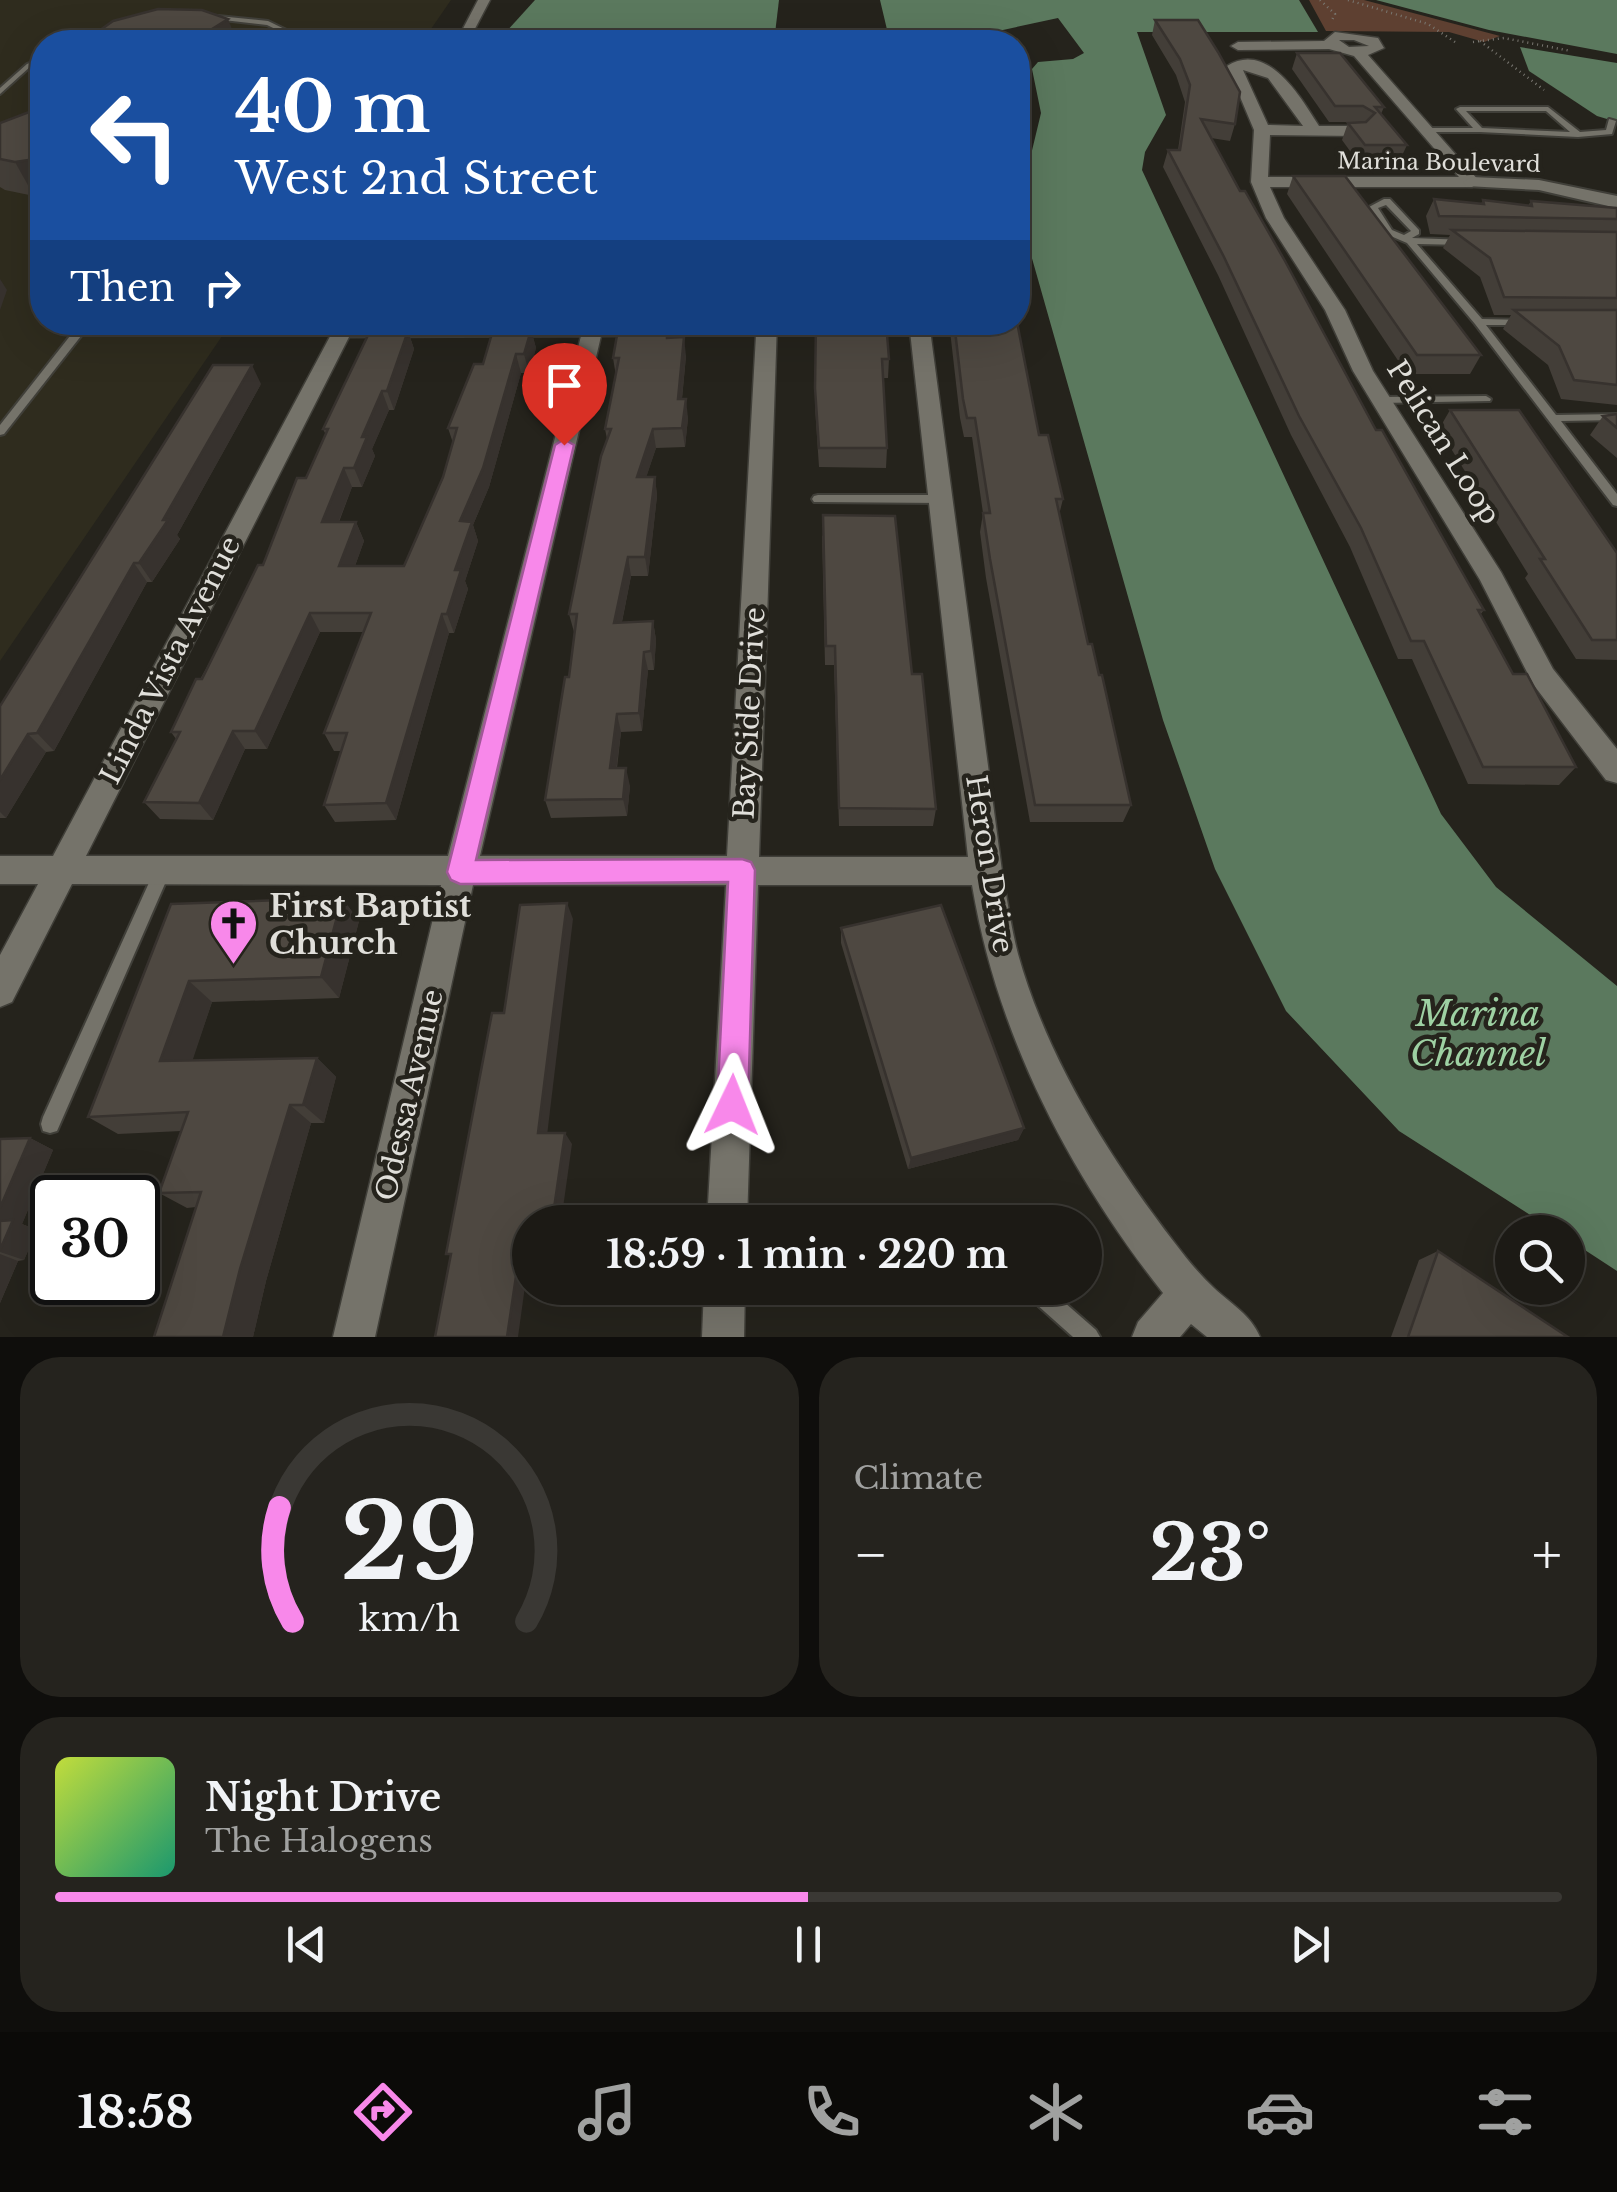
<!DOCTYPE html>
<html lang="en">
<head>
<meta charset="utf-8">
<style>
	:root { --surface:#1c1a15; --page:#25231e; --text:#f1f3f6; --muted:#a0a1a0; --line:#3a3834; --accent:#f888ea }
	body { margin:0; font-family:"Libre Baskerville",serif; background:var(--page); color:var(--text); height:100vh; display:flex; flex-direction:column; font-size:38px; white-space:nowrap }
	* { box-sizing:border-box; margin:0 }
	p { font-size:32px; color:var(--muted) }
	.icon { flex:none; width:55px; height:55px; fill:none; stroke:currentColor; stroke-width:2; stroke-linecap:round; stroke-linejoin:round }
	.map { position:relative; height:1337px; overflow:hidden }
	.sheet { display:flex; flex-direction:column; gap:20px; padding:20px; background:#0f0e0c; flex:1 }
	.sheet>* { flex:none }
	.guide { position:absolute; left:30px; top:30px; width:1000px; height:305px; border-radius:40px; box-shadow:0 10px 40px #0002,0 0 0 2px var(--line); background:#1a4fa0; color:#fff; overflow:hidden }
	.fabs { position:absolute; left:1495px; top:1215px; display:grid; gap:20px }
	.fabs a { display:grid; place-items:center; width:90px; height:90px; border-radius:50%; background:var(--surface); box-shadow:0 10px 40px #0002,0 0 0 2px var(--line); font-size:50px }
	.speed { position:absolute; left:30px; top:1175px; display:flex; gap:20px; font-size:50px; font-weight:700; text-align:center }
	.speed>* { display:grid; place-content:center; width:130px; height:130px; border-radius:50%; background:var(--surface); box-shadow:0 10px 40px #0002,0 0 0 2px var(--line); line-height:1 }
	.speed .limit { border:5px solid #111; border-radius:15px; background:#fff; color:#111 }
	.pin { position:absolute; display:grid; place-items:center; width:85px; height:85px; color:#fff; margin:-102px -42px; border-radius:50% 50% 50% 0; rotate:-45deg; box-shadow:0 0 10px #0007 }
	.pin .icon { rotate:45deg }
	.me { position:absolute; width:110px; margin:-55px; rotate:2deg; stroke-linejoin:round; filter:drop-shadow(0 0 8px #0008) }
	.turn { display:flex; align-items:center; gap:35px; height:210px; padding:0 40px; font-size:45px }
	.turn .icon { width:130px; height:130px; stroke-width:2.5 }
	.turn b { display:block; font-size:70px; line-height:85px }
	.then { display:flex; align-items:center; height:95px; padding:0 40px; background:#0003; gap:20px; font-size:38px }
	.big { font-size:75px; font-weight:700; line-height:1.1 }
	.sheet .card { flex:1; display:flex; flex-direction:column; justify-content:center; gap:15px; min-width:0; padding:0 35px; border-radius:40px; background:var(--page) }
	.sheet .dial { align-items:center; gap:0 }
	.dial svg { height:260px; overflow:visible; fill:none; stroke:var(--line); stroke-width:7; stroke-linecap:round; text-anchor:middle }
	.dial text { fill:var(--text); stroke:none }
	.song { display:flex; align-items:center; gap:30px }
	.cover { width:120px; height:120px; border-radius:15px; background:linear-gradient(135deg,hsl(70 70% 55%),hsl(160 70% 35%)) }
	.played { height:10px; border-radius:5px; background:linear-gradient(90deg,var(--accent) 50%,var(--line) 50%) }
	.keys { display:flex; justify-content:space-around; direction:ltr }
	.heat { display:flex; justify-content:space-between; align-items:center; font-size:55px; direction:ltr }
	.sheet .tiles { flex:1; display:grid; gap:20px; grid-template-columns:1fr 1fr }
	.card:last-child { grid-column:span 2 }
	.trip { position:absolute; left:512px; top:1205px; width:590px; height:100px; border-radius:50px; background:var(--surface); box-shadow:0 10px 40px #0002,0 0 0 2px var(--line); font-weight:700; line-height:100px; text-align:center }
	.dock { display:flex; height:160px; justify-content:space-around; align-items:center; background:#0b0a08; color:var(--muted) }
	.dock .icon { width:70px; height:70px }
	.dock .active { color:var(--accent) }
	.dock b { font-size:45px; color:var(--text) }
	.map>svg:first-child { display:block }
	.built { fill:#2f2c1e }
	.green { fill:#5e4031 }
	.water { fill:#5b795e }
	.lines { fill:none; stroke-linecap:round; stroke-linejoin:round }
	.lane-casing { stroke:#403f39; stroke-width:4 }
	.street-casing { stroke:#403f39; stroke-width:3 }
	.secondary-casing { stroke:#403f39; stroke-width:4 }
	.path { stroke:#7a7872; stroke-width:2.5; stroke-dasharray:1 4; stroke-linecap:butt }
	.lane { fill:#75736a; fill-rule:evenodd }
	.street { fill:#75736a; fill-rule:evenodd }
	.secondary { fill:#75736a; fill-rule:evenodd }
	.wall { fill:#433e38 }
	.shaded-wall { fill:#37322e }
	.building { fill:#4e4841; stroke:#37322e; stroke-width:2.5 }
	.route { fill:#f888ea; stroke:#a15898; stroke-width:2.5 }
	.labels { text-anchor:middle; stroke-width:9; stroke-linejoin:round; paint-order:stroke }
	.far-street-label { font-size:22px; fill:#e0dfda; stroke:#25231c }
	.street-label { font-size:28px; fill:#e0dfda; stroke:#25231c }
	.near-poi-label { font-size:32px; font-weight:bold; fill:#e0dfda; stroke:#25231c; text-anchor:start }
	.near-water-label { font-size:35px; font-style:italic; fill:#9ed1a3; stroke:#25231c }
</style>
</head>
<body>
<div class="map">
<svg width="1617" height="1337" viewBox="0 0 1617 1337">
	<rect width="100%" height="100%" fill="#25231c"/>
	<polygon class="built" points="0,0 451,0 422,42 42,42 42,322 231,323 0,661"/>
	<polygon class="green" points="1309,0 1364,0 1500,36 1484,42 1449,32 1326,31"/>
	<g class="water">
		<polygon points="535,0 779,0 774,42 497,42"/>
		<polygon points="880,0 1299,0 1318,32 1137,32 1166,115 1145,152 1142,170 1441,814 1496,887 1617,986 1617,1271 1568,1239 1568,1232 1557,1232 1399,1131 1286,1011 1215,869 1163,720 1018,209 1041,113 1032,69 1038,62 1073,59 1084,53 1058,18 975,36 889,38"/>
		<polygon points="1376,0 1617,0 1617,54 1489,30"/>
		<polygon points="1520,47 1617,63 1617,122 1597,116 1529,71"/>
	</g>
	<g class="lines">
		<defs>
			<g id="lane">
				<polygon points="208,15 268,21 301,37 302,42 296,42 296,39 267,25 206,18"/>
				<polygon points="42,58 42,62 31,66 0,94 0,88 27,64"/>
				<path d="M 1460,107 L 1548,107 L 1580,132 L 1606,130 L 1609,119 L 1616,121 L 1612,134 L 1578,137 L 1480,132 L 1425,132 L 1421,130 L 1425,128 L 1473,128 L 1456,109 ZM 1466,111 L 1546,111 L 1570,132 L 1482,128 Z"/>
				<path d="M 1384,199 L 1390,199 L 1419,230 L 1419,234 L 1412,238 L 1468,240 L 1470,242 L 1465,245 L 1417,244 L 1482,319 L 1527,320 L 1527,324 L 1523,325 L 1486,325 L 1556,415 L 1617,414 L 1617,420 L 1561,421 L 1617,494 L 1617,506 L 1613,505 L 1475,324 L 1407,243 L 1386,234 L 1369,207 ZM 1386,205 L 1411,231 L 1404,235 L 1392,230 L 1378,208 Z"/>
				<polygon points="81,322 92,322 4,434 0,435 0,425"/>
				<polygon points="241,322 251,322 249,326 342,328 347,331 342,334 242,332 237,329"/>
				<polygon points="1486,396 1491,399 1490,401 1381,403 1376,400 1381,397"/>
				<polygon points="818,495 942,495 948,499 942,503 814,502 812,499 814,496"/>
				<polygon points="163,863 169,865 171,870 57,1131 50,1133 43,1131 41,1124 43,1117 157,865"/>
				<polygon points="1023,1288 1048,1288 1096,1330 1100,1337 1073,1337 1026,1295"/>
			</g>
			<g id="street">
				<polygon points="478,0 490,0 468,42 456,42"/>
				<path d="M 1335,32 L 1378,38 L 1384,48 L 1368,55 L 1480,182 L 1472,187 L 1270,187 L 1284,218 L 1345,310 L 1373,371 L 1501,572 L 1553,669 L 1617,749 L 1617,783 L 1606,780 L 1533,684 L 1480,580 L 1353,371 L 1325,310 L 1266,218 L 1251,182 L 1254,130 L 1227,66 C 1268,40 1301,98 1319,126 L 1357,126 L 1365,131 L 1357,136 L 1270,135 L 1268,177 L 1459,177 L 1354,56 L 1329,49 L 1238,50 L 1231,46 L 1238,42 L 1324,41 ZM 1339,40 L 1354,40 L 1369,46 L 1349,47 ZM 1243,70 L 1268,78 L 1303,126 L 1268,125 Z"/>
				<path d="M 777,322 L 759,857 L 968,857 L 909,322 L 929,322 L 1002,871 C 1007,898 1011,927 1018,954 C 1047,1058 1109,1157 1174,1242 C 1186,1258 1199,1274 1214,1288 C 1231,1304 1251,1315 1260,1337 L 1207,1337 L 1191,1324 L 1180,1337 L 1132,1337 L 1138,1322 L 1163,1293 C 1069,1174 997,1035 972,885 L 758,885 L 747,1222 L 707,1222 L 726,885 L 473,885 L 375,1337 L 333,1337 L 441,885 L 72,884 L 12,1002 L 0,1007 L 0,955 L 38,884 L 0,884 L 0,856 L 53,856 L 335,327 ZM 756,335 L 727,856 L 480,856 L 601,336 ZM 581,336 L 448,856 L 86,856 L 349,337 Z"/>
				<polygon points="704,1288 745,1288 744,1337 702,1337"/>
			</g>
			<polygon id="secondary" points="1472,177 1539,180 1617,196 1617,208 1539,190 1466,186 1463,182"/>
		</defs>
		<use href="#lane" class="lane-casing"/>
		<use href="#street" class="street-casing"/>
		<use href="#secondary" class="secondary-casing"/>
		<g class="path">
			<polyline points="1320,0 1335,14 1332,20"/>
			<polyline points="1348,0 1428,24 1455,42"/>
			<polyline points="1480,41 1544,90"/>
			<polyline points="1473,42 1504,38 1571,51"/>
		</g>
		<use href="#lane" class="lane"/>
		<use href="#street" class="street"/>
		<use href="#secondary" class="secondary"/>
	</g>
	<g class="wall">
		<polygon points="1155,20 1235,124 1230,141 1211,138 1376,430 1484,610 1480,615 1513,674 1576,767 1559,785 1468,784 1412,659 1398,659 1350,547 1291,435 1218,275 1163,167 1168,150 1178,150 1185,102 1176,75 1152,35"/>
		<polygon points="1297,53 1384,107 1381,114 1407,145 1399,162 1358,162 1342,140 1348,123 1357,122 1329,122 1292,69"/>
		<polygon points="42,108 42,195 34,196 5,190 0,187 0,123"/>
		<polygon points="1293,176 1481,355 1470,374 1407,374 1287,194"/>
		<polygon points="1434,199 1481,204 1483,200 1528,206 1531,201 1617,208 1617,405 1561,399 1548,365 1503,329 1511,315 1494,315 1480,277 1443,248 1450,235 1430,234 1426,216"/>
		<polygon points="816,322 889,359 888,378 883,378 887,448 886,468 819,467 815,407"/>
		<polygon points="949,322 1017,322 1039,435 1063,499 1059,515 1088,644 1099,675 1131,805 1123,822 1030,822 986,578 980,532 983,513 972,437 964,437 960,418"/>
		<polygon points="531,330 536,348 529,373 521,373 489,487 473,525 478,541 465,581 468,589 454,633 449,633 396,820 335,822 324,805 341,751 334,751 324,733 363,632 320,632 267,749 245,749 213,820 160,819 144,802 176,739 171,732 263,565 326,435 323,429 408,331 414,349 394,410 389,410 372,449 375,456 362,487 352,487 339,522 356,522 364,541 355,566 404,566 443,477 453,443 448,428 483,364"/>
		<polygon points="667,331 668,338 686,356 682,399 688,418 685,447 656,448 646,477 655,477 657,496 648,576 631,576 622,622 653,621 656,640 654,670 648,670 642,731 621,732 617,768 630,786 627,816 551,818 545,800 569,677 574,632 569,614 607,439 605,429 616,376 613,358"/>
		<polygon points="261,384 177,535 180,539 152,582 147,582 54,751 46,752 6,818 0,818 0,706"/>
		<polygon points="1450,410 1617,553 1617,660 1576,659 1525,578 1528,574 1439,429"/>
		<polygon points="1617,414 1617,458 1590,435 1603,416"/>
		<polygon points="822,535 912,674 936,809 933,826 839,826 834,665 825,665"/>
		<polygon points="342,898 359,921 339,998 212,1002 192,1060 317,1058 336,1077 324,1123 311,1123 266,1281 253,1337 154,1337 196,1207 187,1208 159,1193 181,1131 118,1134 88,1117 171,904"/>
		<polygon points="841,928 1024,1128 1018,1140 908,1169 841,943"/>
		<polygon points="30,1138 53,1150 22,1224 37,1230 24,1260 18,1261 0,1303 0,1139"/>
		<polygon points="1438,1251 1568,1337 1391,1337 1419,1260"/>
	</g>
	<g class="shaded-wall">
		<polygon points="228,19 237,42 185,42"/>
		<polygon points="42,158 42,195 34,196 15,162"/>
		<polygon points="0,279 7,290 0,310"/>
		<polygon points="531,330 536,348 529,373 524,354"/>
		<polygon points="408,331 414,349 394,410 387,391"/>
		<polygon points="684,337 686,356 680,418 678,399"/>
		<polygon points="516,354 521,373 489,487 473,525 478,541 465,581 468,589 454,633 447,614 455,570 460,521"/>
		<polygon points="252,365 261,384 177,535 180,539 152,582 139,563"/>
		<polygon points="382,391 389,410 372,449 375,456 362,487 354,468 362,437"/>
		<polygon points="686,399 688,418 685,447 682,428"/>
		<polygon points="653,429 656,448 640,496 637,477"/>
		<polygon points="344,468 352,487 331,541 322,522"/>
		<polygon points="655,477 657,496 648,576 645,557"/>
		<polygon points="356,522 364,541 348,585 339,566"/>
		<polygon points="628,557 631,576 618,641 614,623"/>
		<polygon points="134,563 147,582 54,751 37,733"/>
		<polygon points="310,613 320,632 267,749 255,731"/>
		<polygon points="442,614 449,633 396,820 386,803"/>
		<polygon points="653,621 656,640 654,670 651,651"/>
		<polygon points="644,652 648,670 642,731 639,713"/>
		<polygon points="617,714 621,732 614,786 610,768"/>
		<polygon points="233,731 245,749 213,820 199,803"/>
		<polygon points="28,734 46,752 6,818 0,812 0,780"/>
		<polygon points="626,768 630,786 627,816 623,799"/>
		<polygon points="342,898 359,921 339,998 321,977"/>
		<polygon points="567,903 573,919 546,1144 538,1133"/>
		<polygon points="189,981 212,1002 186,1080 160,1061"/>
		<polygon points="317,1058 336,1077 324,1123 303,1105"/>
		<polygon points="290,1105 311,1123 266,1281 253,1337 223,1337 240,1269"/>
		<polygon points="1024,1128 1018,1140 908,1169 911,1158"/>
		<polygon points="565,1133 572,1144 561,1222 552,1222"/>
		<polygon points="30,1138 53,1150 22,1224 37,1230 24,1260 0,1252 0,1208"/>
		<polygon points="524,1222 530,1229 530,1250 518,1337 507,1337"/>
		<polygon points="0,1254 18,1261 0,1303"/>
	</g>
	<g class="building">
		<polygon points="158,9 202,10 228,19 196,39 185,42 98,42 89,38 113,21"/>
		<polygon points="1155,20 1198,20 1218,52 1240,92 1235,124 1201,119 1240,191 1245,191 1285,261 1376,430 1382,430 1470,586 1484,610 1478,610 1513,674 1527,674 1576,767 1483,767 1424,641 1411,641 1361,528 1299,416 1224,257 1168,150 1180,150 1190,85 1180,59"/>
		<polygon points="1297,53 1340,53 1384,107 1375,107 1407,145 1365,145 1348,123 1366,122 1375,113 1363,106 1335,106"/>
		<polygon points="42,108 42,158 15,162 0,159 0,123 37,109"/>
		<polygon points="1293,176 1345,176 1481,355 1417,355"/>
		<polygon points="1434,199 1484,204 1483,200 1532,206 1531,201 1617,208 1617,219 1439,216"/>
		<polygon points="1452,230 1617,232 1617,298 1504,297 1490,258"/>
		<polygon points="1514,310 1617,310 1617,385 1574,380 1559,346"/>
		<polygon points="816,322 886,322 889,359 882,359 887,448 819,448 815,388"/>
		<polygon points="954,322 1017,322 1039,435 1048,435 1063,499 1056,499 1088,644 1092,644 1099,675 1102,675 1131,805 1035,805 990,559 983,513 990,513 975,418 967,418 963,399"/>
		<polygon points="493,330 531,330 524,354 516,354 483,468 460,521 472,522 455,570 461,570 447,614 442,614 386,803 324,805 347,733 324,733 371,613 310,613 255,731 233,731 199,803 144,802 180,732 171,732 196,679 202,679 258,565 263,565 297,478 306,478 328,429 323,429 370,331 408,331 387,391 382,391 362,437 367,437 354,468 344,468 322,522 356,522 339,566 404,566 443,477 457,428 448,428 474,364 483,364"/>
		<polygon points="667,331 667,338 684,337 678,399 686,399 682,428 653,429 637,477 655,477 645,557 628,557 614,623 653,621 651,651 644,652 639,713 617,714 610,768 626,768 623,799 545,800 565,677 569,677 577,614 569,614 601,456 611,429 605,429 619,358 613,358 617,335"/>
		<polygon points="213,365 252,365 163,520 168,520 139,563 134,563 37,733 28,734 0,780 0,706"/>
		<polygon points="1450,410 1519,410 1617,553 1617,640 1592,640 1540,559 1545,559"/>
		<polygon points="1617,414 1617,428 1603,416"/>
		<polygon points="823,515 895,516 912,674 922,674 936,809 839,808 835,646 826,646"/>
		<polygon points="342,898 321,977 189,981 160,1061 317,1058 303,1105 290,1105 240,1269 223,1337 154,1337 201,1192 159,1193 188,1112 88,1117 171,904"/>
		<polygon points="567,903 538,1133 565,1133 552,1222 524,1222 507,1337 435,1337 451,1254 446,1254 492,1013 504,1013 520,905"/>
		<polygon points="941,905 1024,1128 911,1158 841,928"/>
		<polygon points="30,1138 0,1208 0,1139"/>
		<polygon points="13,1220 0,1250 0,1221"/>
		<polygon points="1438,1251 1568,1337 1408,1337"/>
	</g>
	<polygon class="route" points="564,439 574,445 476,860 742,859 751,862 755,870 748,1105 743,1116 732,1121 721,1116 717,1105 728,882 460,884 451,880 447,872 555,445"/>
	<defs>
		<symbol id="church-pin" viewBox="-11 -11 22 30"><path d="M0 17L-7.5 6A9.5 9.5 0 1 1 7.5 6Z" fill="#f888ea" stroke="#25231c"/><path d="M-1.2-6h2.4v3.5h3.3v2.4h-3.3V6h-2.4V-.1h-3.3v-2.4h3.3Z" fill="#111"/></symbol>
	</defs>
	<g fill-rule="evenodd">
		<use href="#church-pin" x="206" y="896" width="55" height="75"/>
	</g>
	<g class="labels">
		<g class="far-street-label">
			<text transform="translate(1439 162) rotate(1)" y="8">Marina Boulevard</text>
		</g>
		<g class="street-label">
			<text transform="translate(1444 442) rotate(58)" y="10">Pelican Loop</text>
			<text transform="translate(170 660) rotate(-63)" y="10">Linda Vista Avenue</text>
			<text transform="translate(749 713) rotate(-87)" y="10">Bay Side Drive</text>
			<text transform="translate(990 864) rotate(81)" y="10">Heron Drive</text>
			<text transform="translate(409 1095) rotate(-77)" y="10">Odessa Avenue</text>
		</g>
		<g class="near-poi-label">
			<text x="269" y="917">First Baptist<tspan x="269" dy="37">Church</tspan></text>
		</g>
		<g class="near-water-label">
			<text x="1478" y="1026">Marina<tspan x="1478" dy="40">Channel</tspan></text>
		</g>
	</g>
</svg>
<div class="fabs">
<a><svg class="icon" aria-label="search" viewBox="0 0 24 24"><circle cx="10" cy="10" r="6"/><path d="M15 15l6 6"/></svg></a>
</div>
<div class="speed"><div class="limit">30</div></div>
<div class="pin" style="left:564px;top:445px;background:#d93025"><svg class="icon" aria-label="arrive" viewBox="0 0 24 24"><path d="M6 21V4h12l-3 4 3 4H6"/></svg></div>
<svg class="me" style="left:732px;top:1105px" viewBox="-20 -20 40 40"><path d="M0-17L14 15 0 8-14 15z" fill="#f888ea" stroke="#fff" stroke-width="4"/></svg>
<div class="trip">18:59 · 1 min · 220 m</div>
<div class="guide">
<div class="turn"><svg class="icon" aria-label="left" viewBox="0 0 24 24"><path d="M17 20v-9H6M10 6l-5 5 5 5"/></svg><div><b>40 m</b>West 2nd Street</div></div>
<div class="then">Then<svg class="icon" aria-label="right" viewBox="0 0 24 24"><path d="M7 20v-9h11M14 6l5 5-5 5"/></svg></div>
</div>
</div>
<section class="sheet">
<div class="tiles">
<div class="card dial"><svg viewBox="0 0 100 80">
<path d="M14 69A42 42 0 1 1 86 69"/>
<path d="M14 69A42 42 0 0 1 10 34" stroke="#f888ea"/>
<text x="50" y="56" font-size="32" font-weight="700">29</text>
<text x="50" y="72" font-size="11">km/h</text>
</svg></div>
<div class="card"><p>Climate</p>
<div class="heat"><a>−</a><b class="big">23°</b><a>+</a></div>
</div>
<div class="card">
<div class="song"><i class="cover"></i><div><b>Night Drive</b><p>The Halogens</p></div></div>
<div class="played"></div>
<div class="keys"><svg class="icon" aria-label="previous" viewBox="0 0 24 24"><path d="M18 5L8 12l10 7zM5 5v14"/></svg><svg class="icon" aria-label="pause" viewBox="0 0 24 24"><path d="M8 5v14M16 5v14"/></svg><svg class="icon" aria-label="next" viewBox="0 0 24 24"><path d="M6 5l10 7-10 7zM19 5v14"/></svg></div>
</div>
</div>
</section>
<nav class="dock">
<b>18:58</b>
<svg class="icon active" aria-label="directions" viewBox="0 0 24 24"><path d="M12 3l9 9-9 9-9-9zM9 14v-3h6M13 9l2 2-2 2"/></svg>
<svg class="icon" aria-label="music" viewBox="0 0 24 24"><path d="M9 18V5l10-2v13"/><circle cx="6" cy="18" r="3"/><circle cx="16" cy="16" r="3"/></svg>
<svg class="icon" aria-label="phone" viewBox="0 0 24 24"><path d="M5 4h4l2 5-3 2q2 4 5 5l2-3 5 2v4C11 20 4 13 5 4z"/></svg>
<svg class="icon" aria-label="climate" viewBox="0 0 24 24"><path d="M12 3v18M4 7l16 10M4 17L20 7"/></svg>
<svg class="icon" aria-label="car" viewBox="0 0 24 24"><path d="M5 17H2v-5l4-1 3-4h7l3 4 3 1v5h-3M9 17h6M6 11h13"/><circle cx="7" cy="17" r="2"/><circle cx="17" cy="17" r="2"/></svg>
<svg class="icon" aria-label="filters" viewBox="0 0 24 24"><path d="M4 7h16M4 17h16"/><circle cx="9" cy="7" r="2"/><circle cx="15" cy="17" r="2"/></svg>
</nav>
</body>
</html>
